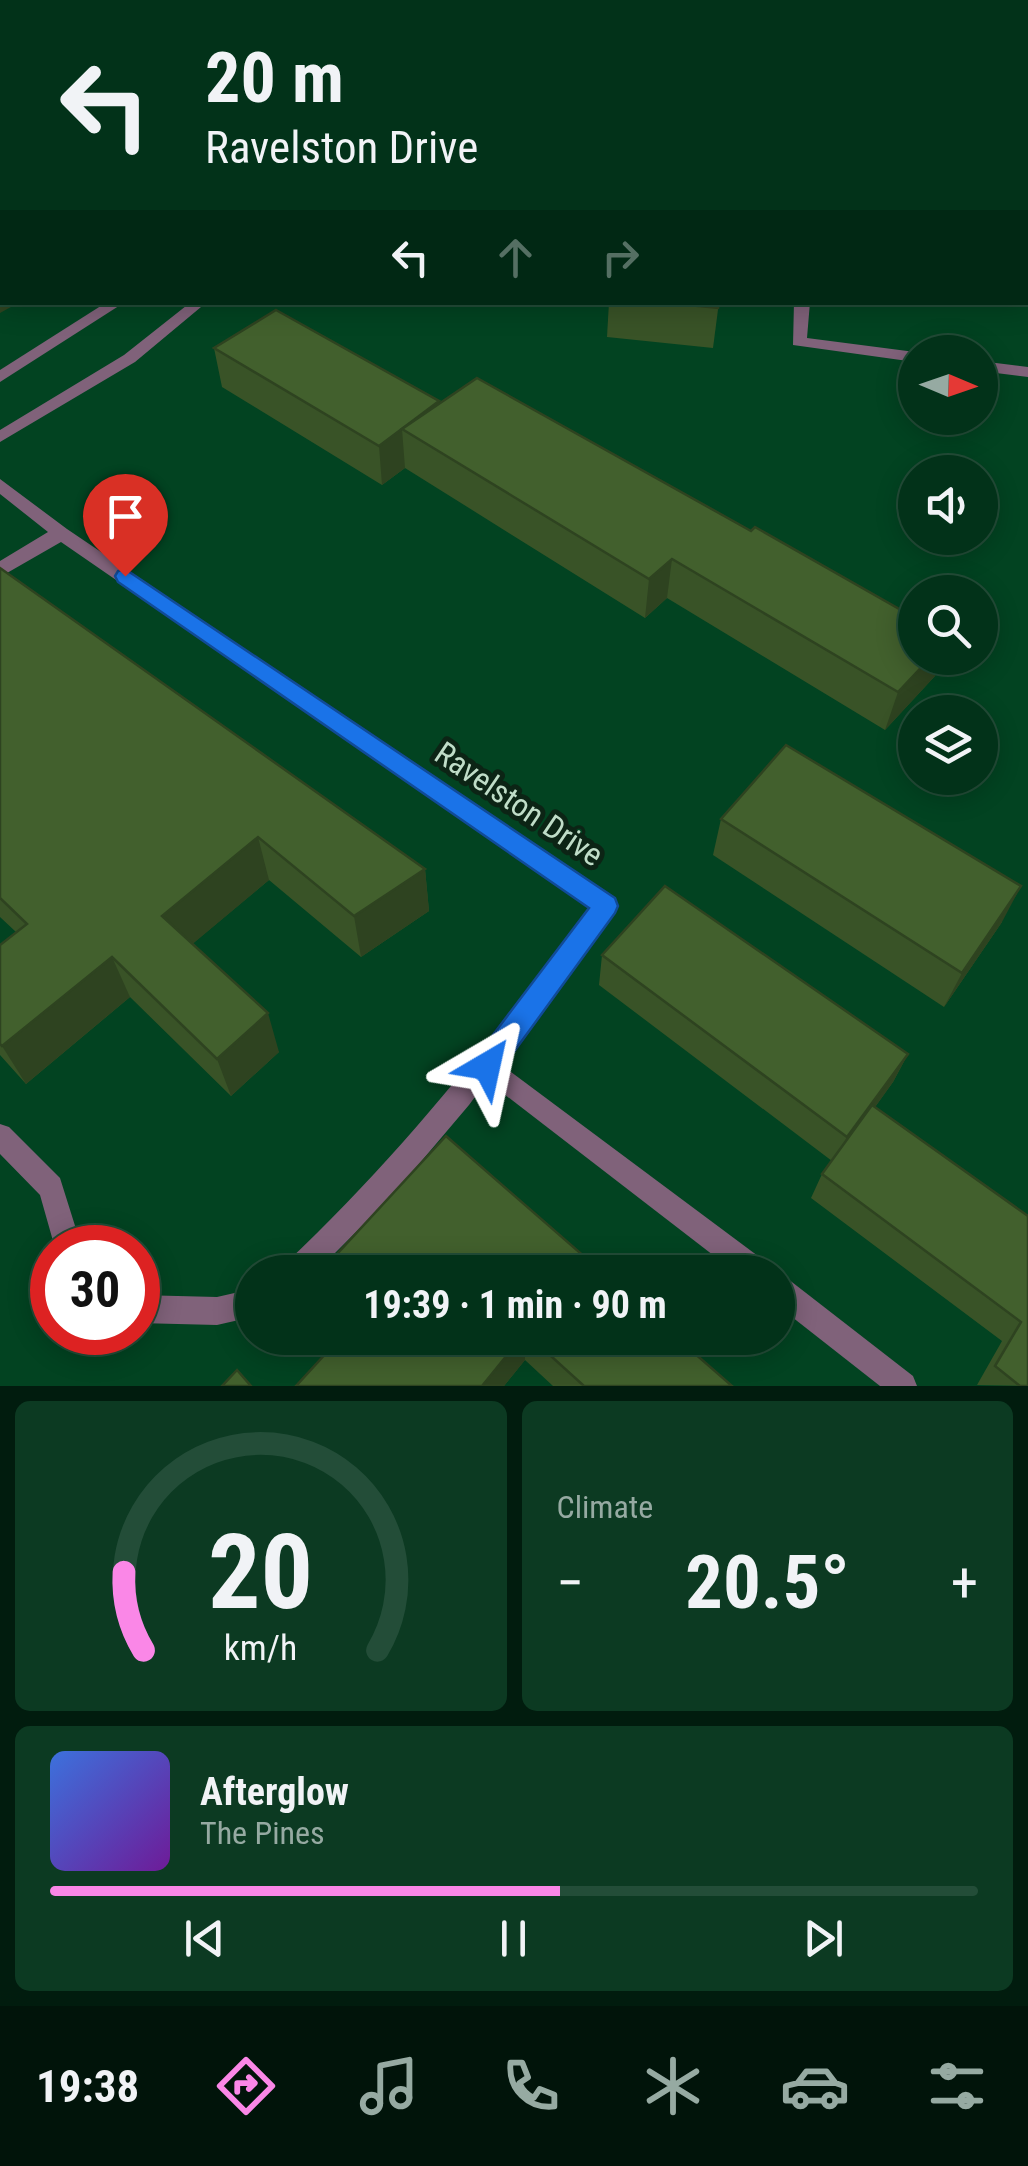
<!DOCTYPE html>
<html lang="en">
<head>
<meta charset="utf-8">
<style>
	:root { --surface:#023219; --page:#0c3a22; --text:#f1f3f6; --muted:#96aaa2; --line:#234d38; --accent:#fa87e7 }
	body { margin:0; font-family:"Roboto Condensed",sans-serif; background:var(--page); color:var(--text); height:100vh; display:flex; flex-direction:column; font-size:38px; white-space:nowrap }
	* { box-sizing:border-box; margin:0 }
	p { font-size:32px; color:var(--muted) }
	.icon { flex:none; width:55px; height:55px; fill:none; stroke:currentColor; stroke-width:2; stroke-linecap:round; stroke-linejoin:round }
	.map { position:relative; height:1386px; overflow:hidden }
	.side { display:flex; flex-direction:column; gap:15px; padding:15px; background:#011c0e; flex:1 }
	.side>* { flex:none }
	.banner { position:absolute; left:0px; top:0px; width:1030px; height:305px; box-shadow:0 5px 25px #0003,0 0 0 2px var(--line); background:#023219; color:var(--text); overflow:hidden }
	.needle { width:65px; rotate:92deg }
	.fabs { position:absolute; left:898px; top:335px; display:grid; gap:20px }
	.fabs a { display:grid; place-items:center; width:100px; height:100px; border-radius:50%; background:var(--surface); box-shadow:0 5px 25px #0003,0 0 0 2px var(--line); font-size:50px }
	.speed { position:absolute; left:30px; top:1225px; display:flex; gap:20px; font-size:50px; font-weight:700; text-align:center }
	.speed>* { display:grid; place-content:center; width:130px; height:130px; border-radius:50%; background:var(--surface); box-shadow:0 5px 25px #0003,0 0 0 2px var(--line); line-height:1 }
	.speed .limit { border:15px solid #d22; background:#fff; color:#111 }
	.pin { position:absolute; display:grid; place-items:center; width:85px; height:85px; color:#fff; margin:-102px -42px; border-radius:50% 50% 50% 0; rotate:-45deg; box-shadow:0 0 10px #0007 }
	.pin .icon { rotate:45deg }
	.me { position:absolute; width:110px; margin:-55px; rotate:36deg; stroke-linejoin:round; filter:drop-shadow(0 0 8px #0008) }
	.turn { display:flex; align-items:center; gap:35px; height:210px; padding:0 40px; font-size:45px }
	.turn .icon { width:130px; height:130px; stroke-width:2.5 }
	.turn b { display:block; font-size:70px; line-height:85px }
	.lanes { display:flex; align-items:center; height:95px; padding:0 40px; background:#0003; justify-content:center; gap:50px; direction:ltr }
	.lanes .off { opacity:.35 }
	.big { font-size:75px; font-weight:700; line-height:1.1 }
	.side .widget { flex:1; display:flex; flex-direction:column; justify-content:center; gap:15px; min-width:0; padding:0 35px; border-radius:15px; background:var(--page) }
	.side .dial { align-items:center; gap:0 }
	.dial svg { height:260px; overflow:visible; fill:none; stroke:var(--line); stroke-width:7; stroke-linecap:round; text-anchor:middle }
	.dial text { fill:var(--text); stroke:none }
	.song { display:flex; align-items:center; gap:30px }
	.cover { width:120px; height:120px; border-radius:15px; background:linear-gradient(135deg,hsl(220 70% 55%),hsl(280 70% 35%)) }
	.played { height:10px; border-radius:5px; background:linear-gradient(90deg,var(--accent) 55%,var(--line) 55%) }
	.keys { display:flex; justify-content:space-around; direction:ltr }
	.heat { display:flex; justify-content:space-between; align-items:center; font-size:55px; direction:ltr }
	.side .tiles { flex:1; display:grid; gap:15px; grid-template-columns:1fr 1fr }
	.widget:last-child { grid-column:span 2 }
	.trip { position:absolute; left:235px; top:1255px; width:560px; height:100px; border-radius:50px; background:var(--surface); box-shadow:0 5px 25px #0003,0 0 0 2px var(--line); font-weight:700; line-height:100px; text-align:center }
	.menu { display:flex; height:160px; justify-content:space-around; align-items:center; background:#01140a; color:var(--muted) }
	.menu .icon { width:70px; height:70px }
	.menu .on { color:var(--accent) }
	.menu b { font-size:45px; color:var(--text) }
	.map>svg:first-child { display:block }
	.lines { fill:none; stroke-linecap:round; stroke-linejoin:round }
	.service { fill:#80627a; fill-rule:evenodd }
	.pedestrian { fill:#80627a; fill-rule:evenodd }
	.minor { fill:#80627a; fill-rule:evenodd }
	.primary { fill:#c68abb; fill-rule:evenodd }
	.wall { fill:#395327 }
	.shaded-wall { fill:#2e4320 }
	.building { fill:#42602d; stroke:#2e4320; stroke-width:2.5 }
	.route { fill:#1a73e8; stroke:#114b97; stroke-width:2.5 }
	.labels { text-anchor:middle; stroke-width:10; stroke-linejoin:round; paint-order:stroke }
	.street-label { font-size:32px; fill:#c0ddc8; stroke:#0c2415 }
</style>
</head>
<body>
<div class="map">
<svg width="1028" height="1386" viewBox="0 0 1028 1386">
	<rect width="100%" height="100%" fill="#024321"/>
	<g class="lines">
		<polygon class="service" points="902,0 914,0 914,2 903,2"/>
		<g class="pedestrian">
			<polygon points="487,1054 766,1262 769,1272 735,1272 478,1074 475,1066 478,1058"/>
			<polygon points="778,1275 788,1279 913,1376 917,1386 880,1386 778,1306"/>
		</g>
		<g class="minor">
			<polygon points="0,127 2,128 2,136 0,135"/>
			<polygon points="107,302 125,302 0,382 0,370"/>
			<polygon points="191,302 207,302 135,362 0,442 0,430 124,355"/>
			<polygon points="794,302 810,302 807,338 915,352 915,362 793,345"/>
			<polygon points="980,361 1028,367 1028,377 980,371"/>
			<path d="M 0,479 L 67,529 L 613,898 L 616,905 L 469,1105 L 391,1197 L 316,1272 L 283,1272 L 287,1262 C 401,1155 497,1033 590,907 L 61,542 L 0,577 L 0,561 L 48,532 L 0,494 Z"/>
			<polygon points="0,1124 9,1127 60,1178 82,1248 55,1248 40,1195 0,1154"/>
			<polygon points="252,1289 252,1317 217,1325 138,1323 138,1295 217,1297"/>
		</g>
		<g class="primary">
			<polygon points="626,0 712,0 625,2"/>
			<rect x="0" y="4" width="2" height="8"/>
		</g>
	</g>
	<g class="wall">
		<polygon points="609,302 719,302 713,348 607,337"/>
		<polygon points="214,348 439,401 439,404 915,658 942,658 935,676 885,730 667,598 645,618 405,468 382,485 222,387"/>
		<polygon points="0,568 425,869 429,911 361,957 269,880 192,944 279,1052 231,1096 130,997 26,1084 0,1055 0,945 16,932 0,917"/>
		<polygon points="721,819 1002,922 944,1007 713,855"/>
		<polygon points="602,955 908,1054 893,1082 875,1107 1028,1216 1028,1386 977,1385 1002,1341 811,1198 822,1174 832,1161 599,985"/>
		<polygon points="338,1253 602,1272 344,1272"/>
		<polygon points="340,1338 677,1338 732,1386 553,1386 525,1360 504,1386 296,1386"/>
	</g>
	<g class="shaded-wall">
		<polygon points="2,266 2,302 20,302 0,313 0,267"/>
		<polygon points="439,401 441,441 402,429 405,468 382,485 379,446"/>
		<polygon points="672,559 667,598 645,618 649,579"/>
		<polygon points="930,658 942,658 935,676 885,730 898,692"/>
		<polygon points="258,837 269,880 177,957 162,916"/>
		<polygon points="425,869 429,911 361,957 354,916"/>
		<polygon points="1021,886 1002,922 944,1007 962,973"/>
		<polygon points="112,957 130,997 26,1084 2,1046"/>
		<polygon points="268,1013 279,1052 231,1096 217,1059"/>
		<polygon points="908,1054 893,1082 835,1163 847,1137"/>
		<polygon points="521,1338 525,1338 525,1360 504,1386 482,1386"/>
	</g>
	<g class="building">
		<polygon points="977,0 1028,0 1028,56 1028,2 978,2"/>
		<polygon points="0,149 2,150 2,266 0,267"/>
		<polygon points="658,302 719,302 718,308"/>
		<polygon points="276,310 439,401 379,446 214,348"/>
		<polygon points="477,378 751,531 755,527 915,618 915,658 930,658 898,692 672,559 649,579 402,429"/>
		<polygon points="0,568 425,869 354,916 258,837 162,916 268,1013 217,1059 112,957 2,1046 0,1044 0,945 27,924 0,898"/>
		<polygon points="786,745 1021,886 962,973 721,819"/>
		<polygon points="665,886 908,1054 847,1137 602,955"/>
		<polygon points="872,1105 1028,1216 1028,1386 1020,1386 995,1366 1021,1322 822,1174"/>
		<polygon points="446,1136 602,1272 358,1272 338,1253"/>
		<polygon points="340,1338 521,1338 482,1386 296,1386"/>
		<polygon points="531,1338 677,1338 732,1386 584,1386"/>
		<polygon points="237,1370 251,1386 222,1386"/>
	</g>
	<polygon class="route" points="125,569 615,898 618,906 615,913 497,1075 487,1079 477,1075 473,1066 477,1056 589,908 118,582 115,576 118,571"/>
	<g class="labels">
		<g class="street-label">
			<text transform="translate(519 804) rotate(34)" y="11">Ravelston Drive</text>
		</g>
	</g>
</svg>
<div class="fabs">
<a><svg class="needle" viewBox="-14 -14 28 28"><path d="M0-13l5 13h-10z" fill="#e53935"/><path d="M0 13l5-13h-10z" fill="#96aaa2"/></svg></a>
<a><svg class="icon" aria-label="sound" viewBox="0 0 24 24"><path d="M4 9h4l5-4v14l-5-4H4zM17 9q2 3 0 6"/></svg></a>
<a><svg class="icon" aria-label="search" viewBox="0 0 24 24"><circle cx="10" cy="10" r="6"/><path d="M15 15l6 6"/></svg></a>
<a><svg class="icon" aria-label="layers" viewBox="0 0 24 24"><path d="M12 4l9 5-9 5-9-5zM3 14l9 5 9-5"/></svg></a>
</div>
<div class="speed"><div class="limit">30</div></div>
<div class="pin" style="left:125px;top:576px;background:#d93025"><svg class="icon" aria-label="arrive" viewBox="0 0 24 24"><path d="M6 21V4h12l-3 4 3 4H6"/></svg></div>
<svg class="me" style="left:487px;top:1066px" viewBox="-20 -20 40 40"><path d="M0-17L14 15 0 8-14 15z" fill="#1a73e8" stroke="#fff" stroke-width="4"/></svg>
<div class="trip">19:39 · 1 min · 90 m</div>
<div class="banner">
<div class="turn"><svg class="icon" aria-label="left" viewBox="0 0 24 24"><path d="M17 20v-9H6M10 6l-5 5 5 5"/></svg><div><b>20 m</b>Ravelston Drive</div></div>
<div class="lanes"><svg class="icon" aria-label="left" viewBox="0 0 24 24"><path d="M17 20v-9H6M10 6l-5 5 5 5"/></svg><svg class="icon off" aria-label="ahead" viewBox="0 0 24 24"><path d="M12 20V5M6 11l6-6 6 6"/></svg><svg class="icon off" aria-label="right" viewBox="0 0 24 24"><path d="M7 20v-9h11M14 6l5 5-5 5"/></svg></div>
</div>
</div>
<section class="side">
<div class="tiles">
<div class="widget dial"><svg viewBox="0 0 100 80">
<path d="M14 69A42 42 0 1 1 86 69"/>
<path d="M14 69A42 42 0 0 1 8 45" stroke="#fa87e7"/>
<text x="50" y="56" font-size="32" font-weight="700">20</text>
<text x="50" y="72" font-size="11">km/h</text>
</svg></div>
<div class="widget"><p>Climate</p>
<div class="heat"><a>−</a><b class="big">20.5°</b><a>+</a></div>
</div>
<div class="widget">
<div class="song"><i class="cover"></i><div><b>Afterglow</b><p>The Pines</p></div></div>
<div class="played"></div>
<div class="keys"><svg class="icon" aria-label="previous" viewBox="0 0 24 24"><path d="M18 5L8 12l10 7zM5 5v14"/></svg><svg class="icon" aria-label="pause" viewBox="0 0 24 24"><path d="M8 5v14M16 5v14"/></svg><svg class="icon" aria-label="next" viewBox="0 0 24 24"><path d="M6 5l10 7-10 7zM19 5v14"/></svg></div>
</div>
</div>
</section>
<nav class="menu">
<b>19:38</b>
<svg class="icon on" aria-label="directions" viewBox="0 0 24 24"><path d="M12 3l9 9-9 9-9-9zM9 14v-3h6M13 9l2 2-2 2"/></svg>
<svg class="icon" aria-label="music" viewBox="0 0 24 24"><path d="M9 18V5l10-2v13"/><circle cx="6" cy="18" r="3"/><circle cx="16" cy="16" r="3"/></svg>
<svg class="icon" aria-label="phone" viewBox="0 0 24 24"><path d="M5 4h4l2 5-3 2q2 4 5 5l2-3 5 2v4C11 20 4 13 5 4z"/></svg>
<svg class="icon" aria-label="climate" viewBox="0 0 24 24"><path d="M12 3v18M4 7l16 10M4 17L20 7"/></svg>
<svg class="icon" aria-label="car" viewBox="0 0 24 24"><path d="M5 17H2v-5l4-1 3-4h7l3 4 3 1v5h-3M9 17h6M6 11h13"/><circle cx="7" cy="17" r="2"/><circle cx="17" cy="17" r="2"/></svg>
<svg class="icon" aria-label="filters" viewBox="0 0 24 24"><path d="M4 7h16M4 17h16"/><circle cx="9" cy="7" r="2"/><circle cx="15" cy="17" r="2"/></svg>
</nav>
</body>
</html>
